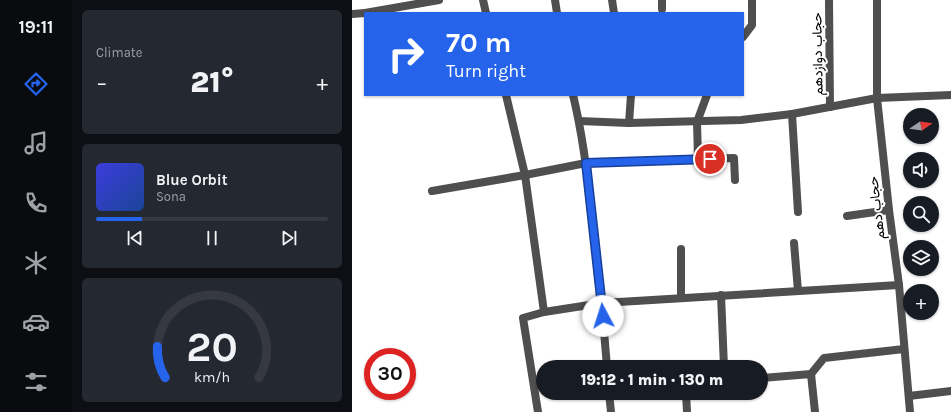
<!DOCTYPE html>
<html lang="en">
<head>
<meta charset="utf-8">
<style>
	:root { --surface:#171b24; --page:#242831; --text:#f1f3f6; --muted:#9ea1a6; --line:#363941; --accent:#2563eb }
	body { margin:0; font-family:Karla,Vazirmatn,sans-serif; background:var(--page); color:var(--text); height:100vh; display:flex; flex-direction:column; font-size:15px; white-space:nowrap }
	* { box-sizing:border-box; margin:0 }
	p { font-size:13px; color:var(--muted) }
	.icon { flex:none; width:22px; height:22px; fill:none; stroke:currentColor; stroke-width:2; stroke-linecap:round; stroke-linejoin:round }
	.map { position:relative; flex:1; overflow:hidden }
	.side { display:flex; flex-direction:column; gap:10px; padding:10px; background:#0d0f14; width:280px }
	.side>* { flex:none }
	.top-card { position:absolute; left:12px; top:12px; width:380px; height:84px; border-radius:0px; box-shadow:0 1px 3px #0004; background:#2563eb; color:#fff; overflow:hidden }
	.needle { width:26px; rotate:77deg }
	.buttons { position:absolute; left:551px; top:108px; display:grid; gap:8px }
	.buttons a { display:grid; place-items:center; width:36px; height:36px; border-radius:50%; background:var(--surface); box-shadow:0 1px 3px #0004; font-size:20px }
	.speed { position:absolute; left:12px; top:348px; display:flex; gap:8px; font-size:20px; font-weight:700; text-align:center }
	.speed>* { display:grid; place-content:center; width:52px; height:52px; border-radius:50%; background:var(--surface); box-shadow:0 1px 3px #0004; line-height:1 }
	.speed .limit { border:6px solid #d22; background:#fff; color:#111 }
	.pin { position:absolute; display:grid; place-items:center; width:34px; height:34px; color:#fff; margin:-17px; border:2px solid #fff; border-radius:50%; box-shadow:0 1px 4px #0007 }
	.me { position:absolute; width:44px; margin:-22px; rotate:355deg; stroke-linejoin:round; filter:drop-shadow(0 0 3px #0008) }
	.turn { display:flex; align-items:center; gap:14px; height:84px; padding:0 16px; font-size:18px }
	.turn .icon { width:52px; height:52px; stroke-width:2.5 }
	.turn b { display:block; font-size:28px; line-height:34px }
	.big { font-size:30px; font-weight:800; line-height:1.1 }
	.side .tile { flex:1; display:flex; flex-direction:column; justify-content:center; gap:6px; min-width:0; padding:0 14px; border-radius:6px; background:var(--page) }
	.side .dial { align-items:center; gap:0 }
	.dial svg { height:104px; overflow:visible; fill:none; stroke:var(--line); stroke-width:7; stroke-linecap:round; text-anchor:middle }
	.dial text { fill:var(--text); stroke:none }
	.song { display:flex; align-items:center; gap:12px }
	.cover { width:48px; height:48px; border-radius:6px; background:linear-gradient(135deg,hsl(240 70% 55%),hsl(220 70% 35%)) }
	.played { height:4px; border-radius:2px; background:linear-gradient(90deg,var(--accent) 20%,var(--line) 20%) }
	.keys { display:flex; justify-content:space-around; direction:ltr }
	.heat { display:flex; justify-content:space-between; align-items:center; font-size:22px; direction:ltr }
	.trip { position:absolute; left:184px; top:360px; width:232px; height:40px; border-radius:20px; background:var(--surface); box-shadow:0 1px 3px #0004; font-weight:800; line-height:40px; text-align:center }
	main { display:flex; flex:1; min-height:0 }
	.tab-bar { display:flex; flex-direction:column; width:72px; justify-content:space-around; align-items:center; background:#090b0e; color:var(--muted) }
	.tab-bar .icon { width:28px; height:28px }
	.tab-bar .active { color:var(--accent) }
	.tab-bar b { font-size:18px; color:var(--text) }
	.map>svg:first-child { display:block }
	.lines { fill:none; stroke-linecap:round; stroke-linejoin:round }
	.street { stroke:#4f4f4f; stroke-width:8 }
	.route-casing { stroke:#184099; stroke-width:10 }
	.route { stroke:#2563eb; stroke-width:7 }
	.labels { text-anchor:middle; stroke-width:4; stroke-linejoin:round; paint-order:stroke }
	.street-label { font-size:14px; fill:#000; stroke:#fff }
</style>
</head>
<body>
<main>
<nav class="tab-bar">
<b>19:11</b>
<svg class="icon active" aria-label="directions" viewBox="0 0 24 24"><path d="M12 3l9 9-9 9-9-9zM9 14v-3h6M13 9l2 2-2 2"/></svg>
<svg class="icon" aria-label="music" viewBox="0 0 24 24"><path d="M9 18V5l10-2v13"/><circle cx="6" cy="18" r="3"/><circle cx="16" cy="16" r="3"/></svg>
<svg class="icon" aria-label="phone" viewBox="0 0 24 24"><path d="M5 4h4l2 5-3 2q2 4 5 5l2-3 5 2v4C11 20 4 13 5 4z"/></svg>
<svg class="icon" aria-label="climate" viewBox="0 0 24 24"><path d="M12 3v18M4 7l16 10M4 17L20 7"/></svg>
<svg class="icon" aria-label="car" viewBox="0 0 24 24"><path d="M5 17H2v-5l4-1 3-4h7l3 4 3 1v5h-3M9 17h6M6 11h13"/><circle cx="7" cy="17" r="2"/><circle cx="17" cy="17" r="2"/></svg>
<svg class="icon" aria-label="filters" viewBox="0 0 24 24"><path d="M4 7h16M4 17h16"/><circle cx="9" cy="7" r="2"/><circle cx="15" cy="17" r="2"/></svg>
</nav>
<section class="side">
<div class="tile"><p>Climate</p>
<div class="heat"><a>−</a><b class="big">21°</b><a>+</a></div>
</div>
<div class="tile">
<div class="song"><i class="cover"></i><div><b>Blue Orbit</b><p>Sona</p></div></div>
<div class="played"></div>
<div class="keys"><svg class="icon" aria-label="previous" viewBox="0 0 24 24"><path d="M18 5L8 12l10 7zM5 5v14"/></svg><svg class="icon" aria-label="pause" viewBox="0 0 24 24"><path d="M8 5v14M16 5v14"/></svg><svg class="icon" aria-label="next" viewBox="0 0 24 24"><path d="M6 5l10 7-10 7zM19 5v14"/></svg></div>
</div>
<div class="tile dial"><svg viewBox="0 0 100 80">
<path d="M14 69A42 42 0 1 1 86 69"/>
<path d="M14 69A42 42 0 0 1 8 45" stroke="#2563eb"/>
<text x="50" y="56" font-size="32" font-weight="700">20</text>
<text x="50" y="72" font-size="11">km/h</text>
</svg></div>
</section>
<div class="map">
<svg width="599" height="412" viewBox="0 0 599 412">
	<rect width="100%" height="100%" fill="#fff"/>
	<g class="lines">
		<g class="street">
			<polyline points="131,0 134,13"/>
			<polyline points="203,0 205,13"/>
			<polyline points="260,0 262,13"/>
			<polyline points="477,0 478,107"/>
			<polyline points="525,0 525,98 537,210 547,285 558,412"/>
			<polyline points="310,9 310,0"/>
			<polyline points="13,13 87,0"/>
			<polyline points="0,14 13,13"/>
			<polyline points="391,37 400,25 400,0"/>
			<polyline points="154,95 173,175 192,312 171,318 186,412"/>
			<path d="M 221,95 C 231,136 236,177 240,218 C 246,268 251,317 255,367"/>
			<polyline points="440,114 446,212"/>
			<polyline points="227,121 277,123 389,120 440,114 525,98 599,95"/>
			<polyline points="277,123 279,95"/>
			<polyline points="346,159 345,122 355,95"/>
			<polyline points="80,191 173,175 234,163 382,158 383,180"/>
			<polyline points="495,216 537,210"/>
			<polyline points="442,243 446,291"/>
			<polyline points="369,295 372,367"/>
			<polyline points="329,298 329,249"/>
			<polyline points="192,312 250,303 547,285"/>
			<polyline points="459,374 472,358 552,349"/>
			<polyline points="409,378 459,374 463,412"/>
			<polyline points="257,393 259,412"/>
			<polyline points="334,393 335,412"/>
			<polyline points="557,396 599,391"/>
		</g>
	</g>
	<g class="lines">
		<defs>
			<polyline id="route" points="251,316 234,163 358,159"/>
		</defs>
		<use href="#route" class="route-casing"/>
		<use href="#route" class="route"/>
	</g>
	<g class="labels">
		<g class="street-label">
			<text transform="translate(465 54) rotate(-91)" y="5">حجاب دوازدهم</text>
			<text transform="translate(524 208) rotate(-97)" y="5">حجاب دهم</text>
		</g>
	</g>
</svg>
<div class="buttons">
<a><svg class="needle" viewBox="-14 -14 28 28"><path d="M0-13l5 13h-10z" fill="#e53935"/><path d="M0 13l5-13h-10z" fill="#9ea1a6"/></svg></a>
<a><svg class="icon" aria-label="sound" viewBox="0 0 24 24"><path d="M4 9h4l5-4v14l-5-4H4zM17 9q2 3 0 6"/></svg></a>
<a><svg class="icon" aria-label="search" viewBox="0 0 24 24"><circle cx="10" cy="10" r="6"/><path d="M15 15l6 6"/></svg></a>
<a><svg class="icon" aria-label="layers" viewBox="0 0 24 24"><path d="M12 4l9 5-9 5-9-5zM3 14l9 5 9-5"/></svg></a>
<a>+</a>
</div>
<div class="speed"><div class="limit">30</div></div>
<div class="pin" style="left:358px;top:159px;background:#d93025"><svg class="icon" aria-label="arrive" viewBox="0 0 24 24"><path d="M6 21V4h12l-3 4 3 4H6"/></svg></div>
<svg class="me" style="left:251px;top:316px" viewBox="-20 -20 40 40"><circle r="19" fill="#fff"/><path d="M0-13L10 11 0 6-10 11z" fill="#2563eb"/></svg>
<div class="trip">19:12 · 1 min · 130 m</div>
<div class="top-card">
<div class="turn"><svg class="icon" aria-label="right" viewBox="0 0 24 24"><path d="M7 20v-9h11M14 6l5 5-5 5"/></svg><div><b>70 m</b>Turn right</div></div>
</div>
</div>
</main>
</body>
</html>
